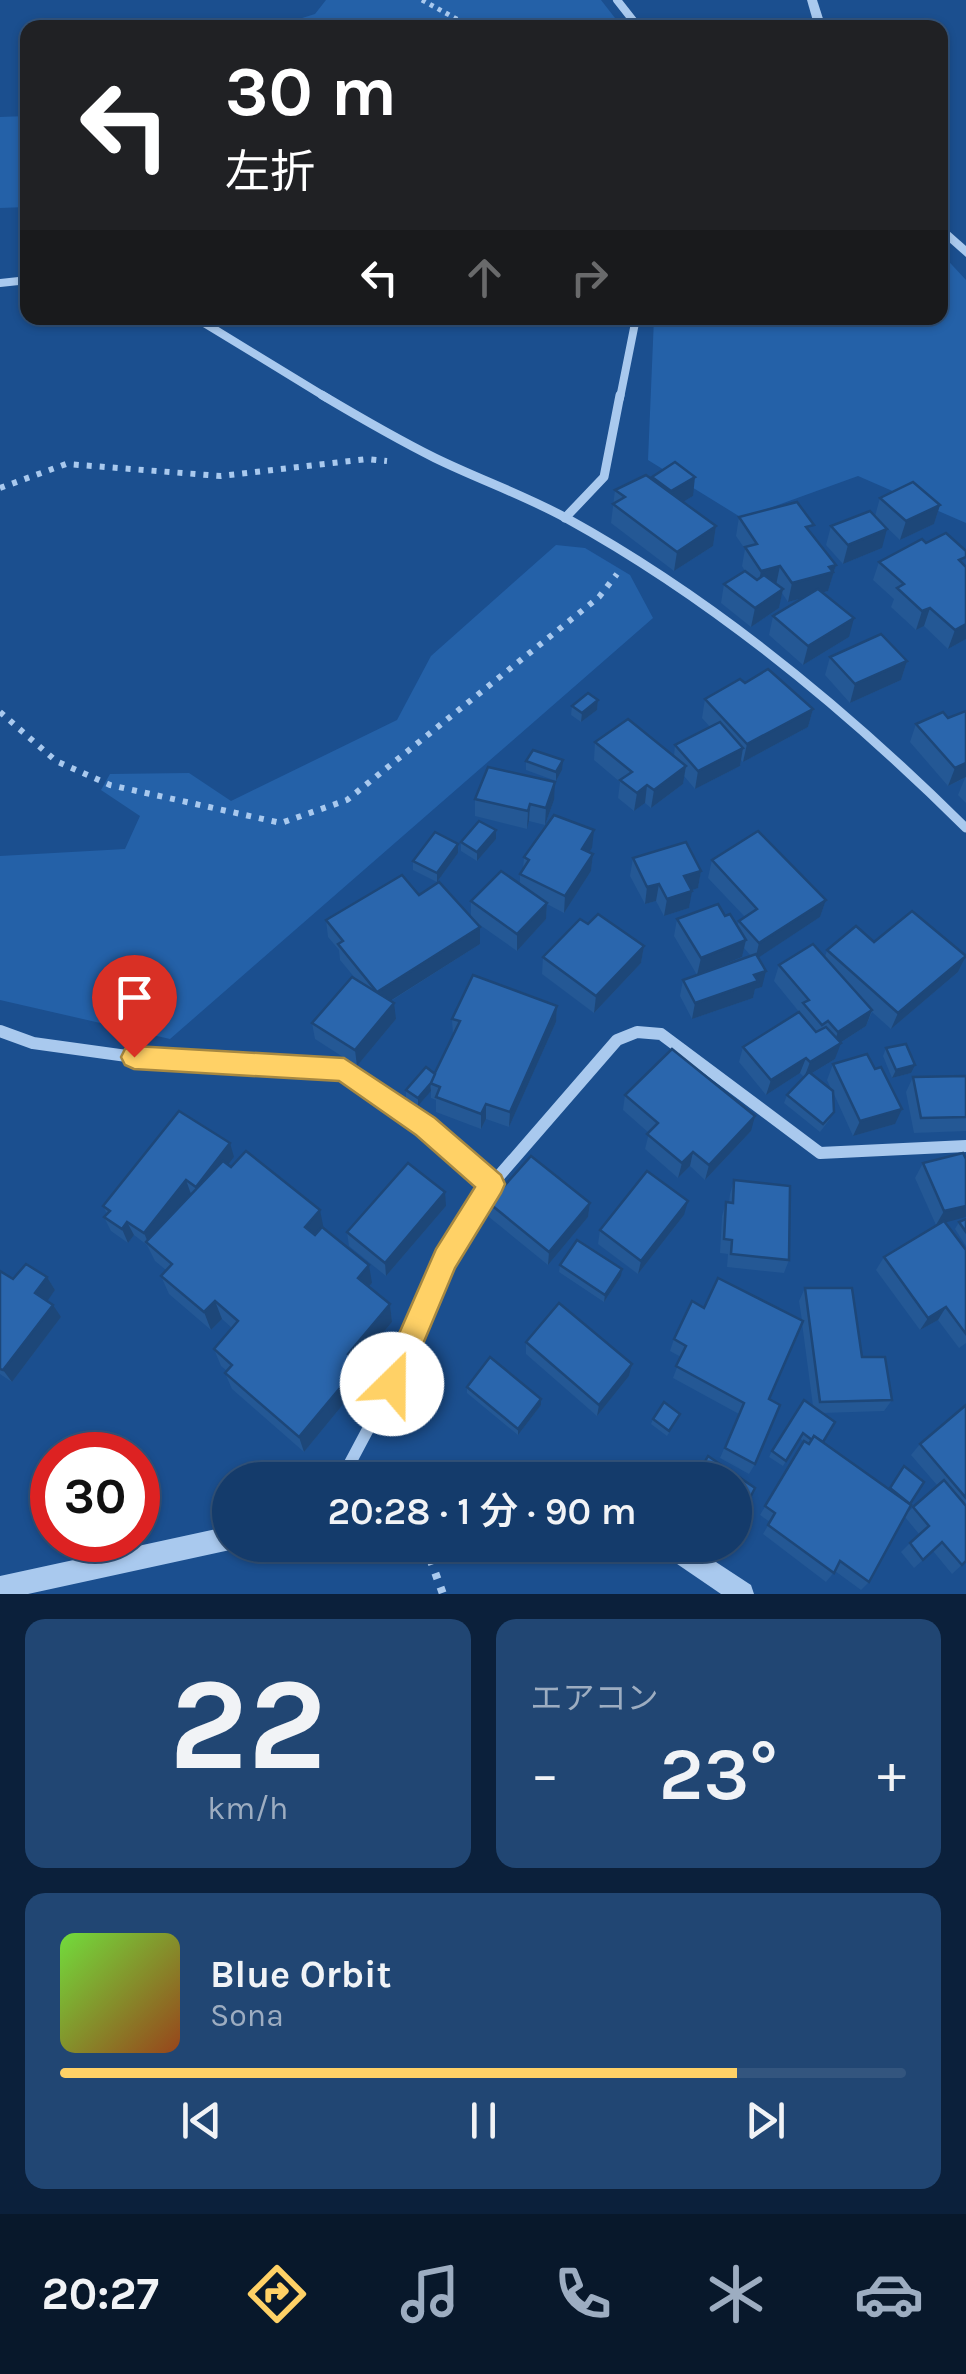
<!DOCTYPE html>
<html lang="ja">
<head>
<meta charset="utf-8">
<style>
	:root { --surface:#143b6b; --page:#214673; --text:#f1f3f6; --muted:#9dadc1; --line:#33557e; --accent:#ffd166 }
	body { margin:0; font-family:Karla,"Noto Sans JP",sans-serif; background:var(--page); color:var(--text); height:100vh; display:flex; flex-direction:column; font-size:38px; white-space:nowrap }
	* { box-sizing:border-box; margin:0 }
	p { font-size:32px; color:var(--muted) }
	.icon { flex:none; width:55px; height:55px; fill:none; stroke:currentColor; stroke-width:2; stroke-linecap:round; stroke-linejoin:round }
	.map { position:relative; height:1594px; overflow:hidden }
	.panel { display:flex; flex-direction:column; gap:25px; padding:25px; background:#0b203b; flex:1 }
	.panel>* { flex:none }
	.hud { position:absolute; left:20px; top:20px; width:928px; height:305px; border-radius:20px; box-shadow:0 2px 8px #0004,0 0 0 2px var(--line); background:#202124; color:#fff; overflow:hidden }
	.speed { position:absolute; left:30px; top:1432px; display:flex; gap:20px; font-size:50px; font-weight:700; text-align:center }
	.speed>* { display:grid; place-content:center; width:130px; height:130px; border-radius:50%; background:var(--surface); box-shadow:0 2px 8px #0004,0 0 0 2px var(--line); line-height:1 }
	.speed .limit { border:15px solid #d22; background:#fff; color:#111 }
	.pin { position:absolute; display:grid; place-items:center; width:85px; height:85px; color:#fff; margin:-102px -42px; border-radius:50% 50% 50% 0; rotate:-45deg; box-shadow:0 0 10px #0007 }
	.pin .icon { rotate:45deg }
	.me { position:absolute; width:110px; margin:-55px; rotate:23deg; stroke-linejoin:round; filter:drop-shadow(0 0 8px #0008) }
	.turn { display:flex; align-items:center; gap:35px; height:210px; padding:0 40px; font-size:45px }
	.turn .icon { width:130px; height:130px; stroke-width:2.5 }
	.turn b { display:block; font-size:70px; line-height:85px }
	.lanes { display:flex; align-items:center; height:95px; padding:0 40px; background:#0003; justify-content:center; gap:50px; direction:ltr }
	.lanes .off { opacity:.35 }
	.big { font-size:75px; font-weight:600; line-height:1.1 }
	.panel .widget { flex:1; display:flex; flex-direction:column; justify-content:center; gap:15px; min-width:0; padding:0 35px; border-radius:20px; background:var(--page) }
	.panel .dial { align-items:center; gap:0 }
	.dial b { font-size:130px; line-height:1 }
	.song { display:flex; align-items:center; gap:30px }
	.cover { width:120px; height:120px; border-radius:15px; background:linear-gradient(135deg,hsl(100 70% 55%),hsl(20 70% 35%)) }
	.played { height:10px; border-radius:5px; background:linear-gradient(90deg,var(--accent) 80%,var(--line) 80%) }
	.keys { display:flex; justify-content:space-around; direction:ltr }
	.heat { display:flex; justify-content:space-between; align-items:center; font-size:55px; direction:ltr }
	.panel .tiles { flex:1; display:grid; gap:25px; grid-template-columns:1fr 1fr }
	.widget:last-child { grid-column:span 2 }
	.trip { position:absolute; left:212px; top:1462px; width:540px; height:100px; border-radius:50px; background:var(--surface); box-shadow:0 2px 8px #0004,0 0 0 2px var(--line); font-weight:600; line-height:100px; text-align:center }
	.dock { display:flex; height:160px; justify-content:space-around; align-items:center; background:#08182b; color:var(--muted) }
	.dock .icon { width:70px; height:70px }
	.dock .on { color:var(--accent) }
	.dock b { font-size:45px; color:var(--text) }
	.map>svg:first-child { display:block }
	.green { fill:#2461a8 }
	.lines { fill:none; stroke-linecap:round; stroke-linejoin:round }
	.path-far2 { stroke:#a9c9ee; stroke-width:5; stroke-dasharray:4 5; stroke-linecap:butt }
	.path-far1 { stroke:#a9c9ee; stroke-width:6; stroke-dasharray:5 8; stroke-linecap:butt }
	.path { stroke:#a9c9ee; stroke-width:8; stroke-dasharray:6 9; stroke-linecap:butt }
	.minor-far2 { stroke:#a9c9ee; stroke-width:8 }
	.minor-far1 { stroke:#a9c9ee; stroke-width:9 }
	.minor { stroke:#a9c9ee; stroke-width:12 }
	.tertiary { fill:#a9c9ee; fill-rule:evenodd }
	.wall { fill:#245895; fill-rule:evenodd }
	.shaded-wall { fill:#1d4779 }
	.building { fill:#2a66ad; stroke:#1d4779; stroke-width:2.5 }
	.route { fill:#ffd166; stroke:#a68842; stroke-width:2.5 }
</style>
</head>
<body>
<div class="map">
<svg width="966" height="1594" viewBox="0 0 966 1594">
	<rect width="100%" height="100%" fill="#1b4f8f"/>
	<g class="green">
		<polygon points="326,0 601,0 622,27 273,27 315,14"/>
		<polygon points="27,116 27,207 0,208 0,117"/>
		<polygon points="940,252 966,280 966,523 858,476 742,518 648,460 654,318 940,318"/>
		<polygon points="556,545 585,548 630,575 653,618 170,1039 0,1000 0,856 125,849 140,816 101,790 110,774 189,773 231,801 397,720 431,656"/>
	</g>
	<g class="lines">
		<polyline class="path-far2" points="422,0 473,28"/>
		<g class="path-far1">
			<polyline points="0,488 66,464 221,476 367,459 387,461"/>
			<polyline points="0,712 56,761 110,785 281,823 347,800 599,597 617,574"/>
		</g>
		<polyline class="path" points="425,1545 443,1594"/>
		<g class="minor-far2">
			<polyline points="617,0 639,28"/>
			<polyline points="0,283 28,280"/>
			<polyline points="196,318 327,398"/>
			<polyline points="620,398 636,318"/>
		</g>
		<g class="minor-far1">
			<path d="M 322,395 C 359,417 397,439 435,458 C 478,479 524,495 566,518 C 713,599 847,710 966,828"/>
			<polyline points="565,518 604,477 620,395"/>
		</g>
		<g class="minor">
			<polyline points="0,1031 33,1043 134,1057 344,1070 425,1126 492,1184 446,1259 392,1384 341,1480"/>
			<polyline points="492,1184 617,1040 637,1032 661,1034 820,1153 966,1146"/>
		</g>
		<g class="tertiary">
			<polygon points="807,0 817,0 826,28 815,28"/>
			<polygon points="940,223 966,246 966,257 940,234"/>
			<polygon points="230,1526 230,1545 239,1545 230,1550 28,1594 0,1594 0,1576"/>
			<polygon points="657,1545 690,1545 751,1585 754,1594 721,1594 661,1553"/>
		</g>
	</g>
	<g class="wall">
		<polygon points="652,477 693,496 682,502 716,526 713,546 674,571 611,523 615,490 651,479"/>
		<polygon points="880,498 940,505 934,524 900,540 880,521 882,548 843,564 826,545 831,526 875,516"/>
		<polygon points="739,517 812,535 836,565 828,591 822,593 849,637 803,665 769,635 773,616 805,597 788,602 782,593 779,608 751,627 721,603 724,584 745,571 742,566 745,549 736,536"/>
		<polygon points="879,562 966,639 948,649 924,626 916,630 891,607 894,599 873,580"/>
		<polygon points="830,657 907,661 901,680 850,703 825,675"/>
		<polygon points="745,683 813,709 808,727 743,762 741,760 740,766 695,789 684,776 683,784 651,808 645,803 634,811 618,798 620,782 594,760 595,742 674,756 675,745 710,727 702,718 705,699"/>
		<polygon points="598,700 597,710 581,722 571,715 572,706"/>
		<polygon points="966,711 966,803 958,795 965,778 948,786 910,742 916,724 948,718"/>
		<polygon points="526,761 562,770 556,781 526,770"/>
		<polygon points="475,799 554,800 545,825 529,821 527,829 475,816"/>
		<polygon points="496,830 496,839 477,861 461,851 461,842"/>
		<polygon points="592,848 589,852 593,854 591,871 564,913 547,904 546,919 517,951 473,920 480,944 391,1001 396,1019 357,1066 315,1039 312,1023 355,978 340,960 339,950 328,937 326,920 419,895 471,917 471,901 520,884 520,874 523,869 524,857"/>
		<polygon points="458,853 437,882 413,870 413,861"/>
		<polygon points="633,858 701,871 698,888 691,890 689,908 664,916 656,901 645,904 630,876"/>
		<path d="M 712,860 L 826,900 L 820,917 L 759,957 L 762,987 L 755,989 L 753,998 L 692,1019 L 680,996 L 683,980 L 697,975 L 674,936 L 677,919 L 725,916 L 737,926 L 739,921 L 745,917 L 708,878 ZM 744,948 L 751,956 L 705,972 L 742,957 Z"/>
		<polygon points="874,942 966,956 958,972 891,1029 872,1012 866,1026 840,1043 835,1059 811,1074 832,1091 827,1080 833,1064 895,1124 853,1136 833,1092 830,1119 820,1132 784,1103 787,1095 804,1077 800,1073 766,1095 739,1062 743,1047 800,1013 774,981 779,965 825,957 827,950"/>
		<polygon points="644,946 641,963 594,1013 542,974 543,957"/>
		<polygon points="557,1006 556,1022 509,1127 486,1119 481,1129 436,1112 436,1100 431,1098 431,1091 418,1106 406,1098 406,1090 435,1074 453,1035 452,1019"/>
		<polygon points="886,1048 911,1073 892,1078 883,1056"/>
		<polygon points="966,1076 966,1131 914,1133 906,1092 913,1077"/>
		<polygon points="625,1095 751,1131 705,1180 690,1166 678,1178 645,1149 649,1133 623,1110"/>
		<polygon points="963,1153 945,1223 966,1250 966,1343 959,1348 938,1320 920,1330 876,1270 884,1257 939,1224 936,1225 915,1178 923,1163"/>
		<polygon points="234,1157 228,1165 324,1229 372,1283 369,1287 390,1304 392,1322 359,1363 363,1380 304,1452 232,1389 225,1373 227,1371 221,1366 214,1349 232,1328 222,1319 211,1330 169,1294 161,1276 166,1270 155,1261 147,1245 134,1235 128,1243 111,1231 104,1217 107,1214 103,1206"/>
		<polygon points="734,1180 789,1260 784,1273 727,1267 728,1254 720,1253 722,1216 726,1202 729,1203 730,1194"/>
		<polygon points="489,1203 590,1203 588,1217 548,1265 489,1217"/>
		<polygon points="446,1206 386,1276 349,1246 347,1232"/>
		<polygon points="684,1215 638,1274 598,1244 600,1230"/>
		<polygon points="966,1219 966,1246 955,1229 959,1222"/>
		<polygon points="560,1265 621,1276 604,1302 559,1272"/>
		<polygon points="0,1271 13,1279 47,1277 55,1290 47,1301 61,1317 12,1382 0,1374"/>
		<polygon points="805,1288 862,1357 892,1400 884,1411 822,1413 823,1442 888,1489 904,1466 909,1504 907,1513 937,1485 911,1455 920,1444 966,1405 966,1561 952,1574 933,1551 914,1568 901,1552 919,1534 905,1517 869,1582 861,1590 835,1571 826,1582 763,1534 770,1522 760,1515 804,1442 800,1438 783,1466 769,1457 772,1451 813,1406 802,1323 769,1399 755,1464 749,1474 720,1458 739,1414 673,1378 681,1357 670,1351 674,1339 704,1308 802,1321 799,1301"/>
		<polygon points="526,1342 632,1364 629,1376 597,1416 526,1354"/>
		<polygon points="467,1387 541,1405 518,1435 467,1393"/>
		<polygon points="653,1419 678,1419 667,1436 651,1424"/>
	</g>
	<g class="shaded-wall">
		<polygon points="695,477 693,496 669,510 671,491"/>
		<polygon points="940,505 934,524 900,540 906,521"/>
		<polygon points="716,526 713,546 674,571 677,552"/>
		<polygon points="887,529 882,548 843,564 848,545"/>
		<polygon points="836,565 828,591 788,602 792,583"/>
		<polygon points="780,566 776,585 757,590 761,571"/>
		<polygon points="783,589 779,608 751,627 755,608"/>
		<polygon points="930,608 924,626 916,630 922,611"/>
		<polygon points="854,618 849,637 803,665 808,646"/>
		<polygon points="966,624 966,639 948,649 955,630"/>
		<polygon points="907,661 901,680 850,703 855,684"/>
		<polygon points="598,700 597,710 581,722 582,713"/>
		<polygon points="813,709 808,727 743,762 747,744"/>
		<polygon points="743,748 740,766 695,789 698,771"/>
		<polygon points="563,760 562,770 556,781 556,772"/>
		<polygon points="966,763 966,777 948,786 955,768"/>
		<polygon points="686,766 683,784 651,808 654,790"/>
		<polygon points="555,782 554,800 545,825 546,808"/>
		<polygon points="647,785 645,803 634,811 637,793"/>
		<polygon points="530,804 529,821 527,829 528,811"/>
		<polygon points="496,830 496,839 477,861 477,852"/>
		<polygon points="594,830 592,848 580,866 582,849"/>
		<polygon points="458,844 458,853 437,882 437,873"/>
		<polygon points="593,854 591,871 564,913 565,896"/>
		<polygon points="701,871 698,888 681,894 684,876"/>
		<polygon points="659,884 656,901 645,904 647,887"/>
		<polygon points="692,891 689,908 664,916 667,899"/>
		<polygon points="826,900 820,917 755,960 759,943"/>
		<polygon points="547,903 546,919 517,951 517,934"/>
		<polygon points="480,927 480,944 379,1008 377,992"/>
		<polygon points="746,940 742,957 697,975 701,958"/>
		<polygon points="644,946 641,963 594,1013 596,996"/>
		<polygon points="966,956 958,972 891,1029 898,1013"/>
		<polygon points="766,971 762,987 755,989 753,998 692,1019 695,1003 754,975"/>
		<polygon points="394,1003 396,1019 357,1066 355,1050"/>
		<polygon points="557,1006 556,1022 509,1127 510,1112"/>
		<polygon points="872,1010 866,1026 832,1048 838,1032"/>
		<polygon points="841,1043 835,1059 804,1078 810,1062"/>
		<polygon points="806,1058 800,1073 766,1095 771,1080"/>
		<polygon points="915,1065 911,1073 892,1078 896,1070"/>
		<polygon points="430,1083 431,1091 418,1106 418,1098"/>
		<polygon points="486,1104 486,1119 481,1129 481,1114"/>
		<polygon points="902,1109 895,1124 853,1136 860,1121"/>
		<polygon points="755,1116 751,1131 705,1180 709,1165"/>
		<polygon points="230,1143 234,1157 201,1201 196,1187"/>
		<polygon points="693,1152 690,1166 678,1178 682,1163"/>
		<polygon points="186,1180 191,1194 150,1247 144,1233"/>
		<polygon points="445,1192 446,1206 386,1276 385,1263"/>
		<polygon points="688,1201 684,1215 638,1274 641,1261"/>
		<polygon points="590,1203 588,1217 548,1265 549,1252"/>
		<polygon points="966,1206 966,1217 936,1225 944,1211"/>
		<polygon points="320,1210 324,1230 309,1246 305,1227"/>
		<polygon points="127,1222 134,1235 128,1243 122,1229"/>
		<polygon points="369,1265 372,1283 361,1296 358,1278"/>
		<polygon points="622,1269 621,1276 604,1302 605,1295"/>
		<polygon points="47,1277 55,1290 44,1306 35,1293"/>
		<polygon points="215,1301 222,1319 211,1330 204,1312"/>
		<polygon points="390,1304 392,1322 352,1370 348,1354"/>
		<polygon points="53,1305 61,1317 12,1382 3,1370"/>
		<polygon points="946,1307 938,1320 920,1330 928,1318"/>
		<polygon points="360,1364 363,1380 304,1452 299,1437"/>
		<polygon points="632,1364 629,1376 597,1416 599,1405"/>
		<polygon points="541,1399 541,1405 518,1435 518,1429"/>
	</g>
	<g class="building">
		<polygon points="675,462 695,477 671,491 652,477"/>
		<polygon points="646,475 716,526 677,552 613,504 625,497 615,490"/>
		<polygon points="913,482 940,505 906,521 880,498"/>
		<polygon points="797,502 814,525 806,527 836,565 829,567 833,572 792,583 780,566 761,571 745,547 757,544 739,517"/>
		<polygon points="870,511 887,529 848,545 831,526"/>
		<polygon points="946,533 966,551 966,557 959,560 966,567 966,624 955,630 930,608 922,611 897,588 904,584 879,562 922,539 926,543"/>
		<polygon points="745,571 757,580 764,575 783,589 755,608 724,584"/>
		<polygon points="818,589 854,618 808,646 773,616"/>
		<polygon points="881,634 907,661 855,684 830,657"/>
		<polygon points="768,669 813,709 747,744 705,699 740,679 745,683"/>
		<polygon points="588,693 598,700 582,713 572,706"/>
		<polygon points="966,711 966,763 955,768 916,724 943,712 948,718"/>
		<polygon points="628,719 686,766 654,790 647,785 637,793 620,780 632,772 595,742"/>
		<polygon points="720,722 743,748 698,771 675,745"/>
		<polygon points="533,750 563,760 556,772 526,761"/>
		<polygon points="488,767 555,782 546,808 530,804 528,811 475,799"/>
		<polygon points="554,815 594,830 582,849 593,854 565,896 520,874 529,860 524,857"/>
		<polygon points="479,821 496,830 477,852 461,842"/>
		<polygon points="758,831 826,900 759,943 739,921 757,909 712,860"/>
		<polygon points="435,832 458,844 437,873 413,861"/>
		<polygon points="686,842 701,871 684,876 692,891 667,899 659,884 647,887 633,858"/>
		<polygon points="501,871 547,903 517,934 471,901"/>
		<polygon points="402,875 419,895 439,882 480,927 377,992 338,944 343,941 326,920"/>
		<polygon points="718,904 725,916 730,914 746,940 701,958 677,919"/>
		<polygon points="912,911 966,956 898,1013 827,950 856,926 874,942"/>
		<polygon points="598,914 644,946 596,996 543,957 580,919 588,924"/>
		<polygon points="813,944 872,1010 838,1032 828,1021 822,1025 803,1003 809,1000 779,965"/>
		<polygon points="756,954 766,971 754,975 758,981 695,1003 683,980"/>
		<polygon points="473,975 557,1006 510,1112 486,1104 481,1114 436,1097 440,1087 430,1083 460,1021 452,1019"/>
		<polygon points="352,977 394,1003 355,1050 312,1023"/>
		<polygon points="799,1012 816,1032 826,1027 841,1043 810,1062 806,1058 771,1080 743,1047"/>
		<polygon points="906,1044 915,1065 896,1070 886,1048"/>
		<polygon points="672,1049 755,1116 709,1165 693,1152 682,1163 647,1134 658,1123 625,1095"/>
		<polygon points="867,1054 875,1069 881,1067 902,1109 860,1121 833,1064"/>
		<polygon points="426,1067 435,1074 431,1083 418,1098 406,1090"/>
		<polygon points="809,1072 833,1091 834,1112 823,1124 787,1095"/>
		<polygon points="966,1076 966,1117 921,1118 913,1077"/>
		<polygon points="179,1111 230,1143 196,1187 186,1180 144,1233 127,1222 122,1229 104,1217 110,1211 103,1206"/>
		<polygon points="246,1151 320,1210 305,1227 315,1235 322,1227 369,1265 358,1278 390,1304 348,1354 360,1364 299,1437 225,1373 232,1365 214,1349 238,1321 215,1301 204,1312 161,1276 172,1264 146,1242 223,1161 231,1167"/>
		<polygon points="963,1153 966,1159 966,1206 944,1211 923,1163"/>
		<polygon points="531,1156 590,1203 549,1252 489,1203"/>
		<polygon points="408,1163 445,1192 385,1263 347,1232"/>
		<polygon points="647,1171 688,1201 641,1261 600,1230"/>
		<polygon points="734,1180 790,1186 789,1260 731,1254 732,1240 724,1239 726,1202 733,1203"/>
		<polygon points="966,1219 966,1232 959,1222"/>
		<polygon points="944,1221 966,1250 966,1334 946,1307 928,1318 884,1257"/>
		<polygon points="577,1240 622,1269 605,1295 560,1265"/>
		<polygon points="26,1264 47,1277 35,1293 53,1305 3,1370 0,1369 0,1271 13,1279"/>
		<polygon points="718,1278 803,1321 769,1399 780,1405 755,1464 725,1448 744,1403 676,1366 686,1346 674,1339 692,1301 704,1308"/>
		<polygon points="805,1288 852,1288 862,1357 885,1357 892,1400 820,1402"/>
		<polygon points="559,1303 632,1364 599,1405 526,1342"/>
		<polygon points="490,1357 541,1399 518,1429 467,1387"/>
		<polygon points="804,1400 835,1422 823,1442 814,1436 812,1440 803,1433 786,1461 772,1451"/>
		<polygon points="664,1402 680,1414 669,1431 653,1419"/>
		<polygon points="966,1405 966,1498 920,1444"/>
		<polygon points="814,1436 911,1505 869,1582 840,1561 834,1573 768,1525 775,1513 765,1506 804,1441 809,1444"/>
		<polygon points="708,1456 755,1488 738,1521 735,1519 735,1480 695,1480"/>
		<polygon points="904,1466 924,1482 910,1504 890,1488"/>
		<polygon points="944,1480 966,1506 966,1561 962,1565 942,1542 923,1560 910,1543 929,1526 913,1507"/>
	</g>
	<polygon class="route" points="134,1046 344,1058 435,1118 501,1175 505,1184 501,1193 455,1268 402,1394 392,1398 381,1394 377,1384 436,1249 475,1187 416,1135 339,1081 134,1069 125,1065 121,1057 125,1049"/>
</svg>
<div class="speed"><div class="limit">30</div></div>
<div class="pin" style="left:134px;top:1057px;background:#d93025"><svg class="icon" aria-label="arrive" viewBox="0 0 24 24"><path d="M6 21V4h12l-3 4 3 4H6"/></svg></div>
<svg class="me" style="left:392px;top:1384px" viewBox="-20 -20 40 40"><circle r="19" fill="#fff"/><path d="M0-13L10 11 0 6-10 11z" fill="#ffd166"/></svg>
<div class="trip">20:28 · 1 分 · 90 m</div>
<div class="hud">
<div class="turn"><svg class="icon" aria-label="left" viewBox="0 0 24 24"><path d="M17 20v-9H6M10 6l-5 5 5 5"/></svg><div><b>30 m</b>左折</div></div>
<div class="lanes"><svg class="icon" aria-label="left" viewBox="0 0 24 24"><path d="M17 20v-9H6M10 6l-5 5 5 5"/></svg><svg class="icon off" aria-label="ahead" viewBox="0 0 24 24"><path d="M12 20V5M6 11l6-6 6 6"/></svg><svg class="icon off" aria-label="right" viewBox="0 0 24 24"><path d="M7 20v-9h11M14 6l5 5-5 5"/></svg></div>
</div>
</div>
<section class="panel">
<div class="tiles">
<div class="widget dial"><b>22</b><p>km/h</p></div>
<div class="widget"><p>エアコン</p>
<div class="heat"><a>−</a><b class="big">23°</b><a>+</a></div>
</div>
<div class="widget">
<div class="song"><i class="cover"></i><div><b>Blue Orbit</b><p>Sona</p></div></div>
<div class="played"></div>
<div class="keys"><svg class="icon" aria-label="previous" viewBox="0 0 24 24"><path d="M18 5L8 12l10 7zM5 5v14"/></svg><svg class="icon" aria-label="pause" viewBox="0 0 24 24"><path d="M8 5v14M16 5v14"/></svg><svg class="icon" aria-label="next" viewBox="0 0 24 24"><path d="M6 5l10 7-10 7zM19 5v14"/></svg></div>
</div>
</div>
</section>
<nav class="dock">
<b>20:27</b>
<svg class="icon on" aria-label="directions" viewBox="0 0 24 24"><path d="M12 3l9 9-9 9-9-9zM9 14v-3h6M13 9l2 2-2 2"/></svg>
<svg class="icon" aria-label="music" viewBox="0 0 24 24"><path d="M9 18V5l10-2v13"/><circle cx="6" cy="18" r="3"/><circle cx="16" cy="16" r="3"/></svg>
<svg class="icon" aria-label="phone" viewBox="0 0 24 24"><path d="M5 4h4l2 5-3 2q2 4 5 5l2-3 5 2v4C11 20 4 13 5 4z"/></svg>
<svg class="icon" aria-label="climate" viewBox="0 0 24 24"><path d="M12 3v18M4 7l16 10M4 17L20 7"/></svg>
<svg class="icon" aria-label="car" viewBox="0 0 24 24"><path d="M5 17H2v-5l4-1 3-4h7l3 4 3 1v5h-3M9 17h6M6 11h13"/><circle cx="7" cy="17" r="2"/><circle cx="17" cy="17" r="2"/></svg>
</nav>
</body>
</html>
